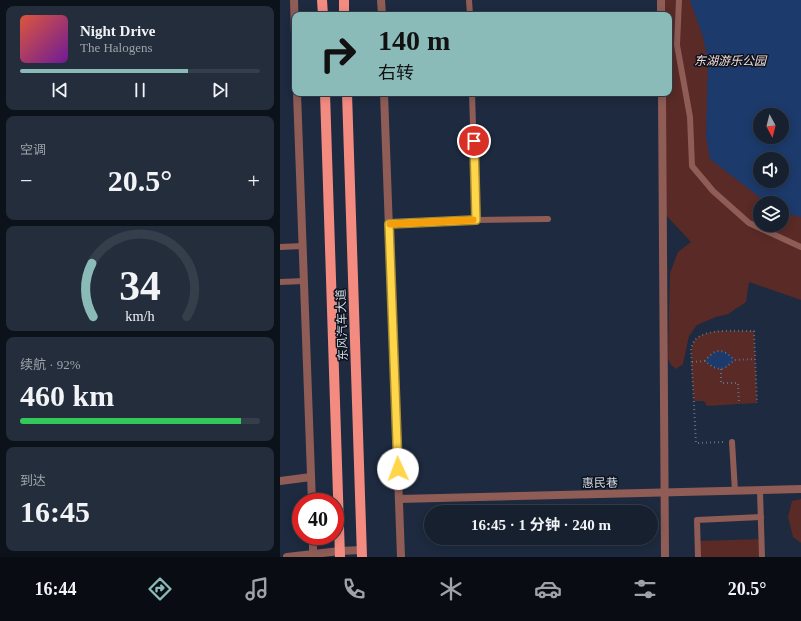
<!DOCTYPE html>
<html lang="zh">
<head>
<meta charset="utf-8">
<style>
	:root { --surface:#16202f; --page:#232d3b; --text:#f1f3f6; --muted:#9ea3aa; --line:#353e4b; --accent:#8bbbb9 }
	body { margin:0; font-family:"Times New Roman","Noto Sans SC",serif; background:var(--page); color:var(--text); height:100vh; display:flex; flex-direction:column; font-size:15px; white-space:nowrap }
	* { box-sizing:border-box; margin:0 }
	p { font-size:13px; color:var(--muted) }
	.icon { flex:none; width:22px; height:22px; fill:none; stroke:currentColor; stroke-width:2; stroke-linecap:round; stroke-linejoin:round }
	.map { position:relative; flex:1; overflow:hidden }
	.sheet { display:flex; flex-direction:column; gap:6px; padding:6px; background:#0c121a; width:280px }
	.sheet>* { flex:none }
	.top-card { position:absolute; left:12px; top:12px; width:380px; height:84px; border-radius:8px; box-shadow:0 2px 10px #0003,0 0 0 1px var(--line); background:#8bbbb9; color:#111; overflow:hidden }
	.needle { width:26px; rotate:173deg }
	.fabs { position:absolute; left:473px; top:108px; display:grid; gap:8px }
	.fabs a { display:grid; place-items:center; width:36px; height:36px; border-radius:50%; background:var(--surface); box-shadow:0 2px 10px #0003,0 0 0 1px var(--line); font-size:20px }
	.speed { position:absolute; left:12px; top:493px; display:flex; gap:8px; font-size:20px; font-weight:700; text-align:center }
	.speed>* { display:grid; place-content:center; width:52px; height:52px; border-radius:50%; background:var(--surface); box-shadow:0 2px 10px #0003,0 0 0 1px var(--line); line-height:1 }
	.speed .limit { border:6px solid #d22; background:#fff; color:#111 }
	.pin { position:absolute; display:grid; place-items:center; width:34px; height:34px; color:#fff; margin:-17px; border:2px solid #fff; border-radius:50%; box-shadow:0 1px 4px #0007 }
	.me { position:absolute; width:44px; margin:-22px; rotate:358deg; stroke-linejoin:round; filter:drop-shadow(0 0 3px #0008) }
	.turn { display:flex; align-items:center; gap:14px; height:84px; padding:0 20px; font-size:18px }
	.turn .icon { width:52px; height:52px; stroke-width:2.5 }
	.turn b { display:block; font-size:28px; line-height:34px }
	.big { font-size:30px; font-weight:700; line-height:1.1 }
	.sheet .card { flex:1; display:flex; flex-direction:column; justify-content:center; gap:6px; min-width:0; padding:0 14px; border-radius:8px; background:var(--page) }
	.sheet .dial { align-items:center; gap:0 }
	.dial svg { height:104px; overflow:visible; fill:none; stroke:var(--line); stroke-width:7; stroke-linecap:round; text-anchor:middle }
	.dial text { fill:var(--text); stroke:none }
	.song { display:flex; align-items:center; gap:12px }
	.cover { width:48px; height:48px; border-radius:6px; background:linear-gradient(135deg,hsl(10 70% 55%),hsl(280 70% 35%)) }
	.played { height:4px; border-radius:2px; background:linear-gradient(90deg,var(--accent) 70%,var(--line) 70%) }
	.keys { display:flex; justify-content:space-around; direction:ltr }
	.heat { display:flex; justify-content:space-between; align-items:center; font-size:22px; direction:ltr }
	.charge { height:6px; border-radius:3px; background:linear-gradient(90deg,#34c759 92%,var(--line) 0) }
	.trip { position:absolute; left:144px; top:505px; width:234px; height:40px; border-radius:20px; background:var(--surface); box-shadow:0 2px 10px #0003,0 0 0 1px var(--line); font-weight:700; line-height:40px; text-align:center }
	.menu { display:flex; height:64px; justify-content:space-around; align-items:center; background:#090d13; color:var(--muted) }
	.menu .icon { width:28px; height:28px }
	.menu .selected { color:var(--accent) }
	.menu b { font-size:18px; color:var(--text) }
	main { display:flex; flex:1; min-height:0 }
	.map>svg:first-child { display:block }
	.green { fill:#592a26; fill-rule:evenodd }
	.water { fill:#1c3a6b; fill-rule:evenodd }
	.lines { fill:none; stroke-linecap:round; stroke-linejoin:round }
	.path { stroke:#626e80; stroke-width:2; stroke-dasharray:1 3; stroke-linecap:butt }
	.service { stroke:#8f5c56; stroke-width:6 }
	.minor { stroke:#8f5c56; stroke-width:8 }
	.tertiary { stroke:#8f5c56; stroke-width:8 }
	.primary { stroke:#f48b81; stroke-width:10 }
	.route-casing { stroke:#a68a30; stroke-width:10 }
	.route { stroke:#ffd54a; stroke-width:7 }
	.slow { stroke:#f59e0b; stroke-width:7 }
	.labels { text-anchor:middle; stroke-width:3; stroke-linejoin:round; paint-order:stroke }
	.park-label { font-size:12px; font-style:italic; fill:#f1dbd8; stroke:#0d121c }
	.street-label { font-size:12px; fill:#d0d9e7; stroke:#0d121c }
</style>
</head>
<body>
<main>
<section class="sheet">
<div class="card">
<div class="song"><i class="cover"></i><div><b>Night Drive</b><p>The Halogens</p></div></div>
<div class="played"></div>
<div class="keys"><svg class="icon" aria-label="previous" viewBox="0 0 24 24"><path d="M18 5L8 12l10 7zM5 5v14"/></svg><svg class="icon" aria-label="pause" viewBox="0 0 24 24"><path d="M8 5v14M16 5v14"/></svg><svg class="icon" aria-label="next" viewBox="0 0 24 24"><path d="M6 5l10 7-10 7zM19 5v14"/></svg></div>
</div>
<div class="card"><p>空调</p>
<div class="heat"><a>−</a><b class="big">20.5°</b><a>+</a></div>
</div>
<div class="card dial"><svg viewBox="0 0 100 80">
<path d="M14 69A42 42 0 1 1 86 69"/>
<path d="M14 69A42 42 0 0 1 13 28" stroke="#8bbbb9"/>
<text x="50" y="56" font-size="32" font-weight="700">34</text>
<text x="50" y="72" font-size="11">km/h</text>
</svg></div>
<div class="card"><p>续航 · 92%</p><b class="big">460 km</b><div class="charge"></div></div>
<div class="card"><p>到达</p><b class="big">16:45</b></div>
</section>
<div class="map">
<svg width="521" height="557" viewBox="0 0 521 557">
	<rect width="100%" height="100%" fill="#1d2a3f"/>
	<g class="green">
		<path d="M 381,0 L 521,0 L 521,300 L 469,282 L 466,302 L 448,314 L 436,317 L 417,325 L 409,336 L 403,364 L 396,369 L 391,365 L 388,358 L 390,273 L 398,252 L 411,242 L 383,212 L 382,93 L 389,93 L 389,15 L 381,15 ZM 480,115 L 502,115 L 502,137 L 480,137 ZM 480,159 L 502,159 L 502,181 L 480,181 ZM 480,203 L 502,203 L 502,225 L 480,225 Z"/>
		<path d="M 437,331 L 474,331 L 477,403 L 427,406 L 424,401 L 414,401 C 413,389 409,349 414,341 C 419,334 429,333 437,331 Z"/>
		<polygon points="521,499 521,543 513,537 508,517 512,501"/>
		<polygon points="482,539 482,557 418,557 418,541"/>
	</g>
	<g class="water">
		<path d="M 410,0 L 521,0 L 521,217 L 502,213 L 502,203 L 487,203 L 430,159 L 426,136 L 428,61 L 423,37 ZM 480,115 L 502,115 L 502,137 L 480,137 ZM 480,159 L 502,159 L 502,181 L 480,181 Z"/>
		<path d="M 440,351 L 449,354 L 454,360 C 443,372 437,371 425,361 L 433,353 Z"/>
	</g>
	<g class="lines">
		<g class="path">
			<path d="M 425,361 C 427,359 429,356 432,354 C 440,347 449,354 454,360"/>
			<path d="M 412,362 L 425,361 C 437,371 443,372 454,360 L 475,359"/>
			<polyline points="441,369 441,383 458,383 459,404"/>
			<path d="M 443,442 L 416,443 L 411,349 C 412,346 413,342 415,340 C 425,328 459,331 474,331 L 477,403"/>
		</g>
		<g class="service">
			<polyline points="189,0 190,15"/>
			<polyline points="399,0 397,45 410,117 412,166 433,191 469,223 521,247"/>
			<polyline points="196,220 268,219"/>
			<polyline points="109,224 196,220 192,93"/>
			<polyline points="0,247 23,246"/>
			<polyline points="0,282 24,281"/>
			<polyline points="452,442 455,491"/>
			<polyline points="480,491 482,557"/>
			<polyline points="418,557 417,520 481,517"/>
		</g>
		<g class="minor">
			<polyline points="381,0 381,15"/>
			<polyline points="382,93 385,557"/>
			<polyline points="0,481 31,477"/>
			<polyline points="119,499 521,489"/>
		</g>
		<g class="tertiary">
			<polyline points="14,0 15,35"/>
			<polyline points="101,0 102,15"/>
			<polyline points="17,93 32,502"/>
			<polyline points="104,93 121,557"/>
			<polyline points="7,557 60,551 82,550"/>
			<polyline points="33,557 33,536"/>
		</g>
		<g class="primary">
			<polyline points="42,0 43,15"/>
			<polyline points="64,0 64,15"/>
			<polyline points="45,93 60,557"/>
			<polyline points="67,93 82,557"/>
		</g>
	</g>
	<g class="lines">
		<defs>
			<polyline id="route" points="118,469 109,224 196,220 194,141"/>
		</defs>
		<use href="#route" class="route-casing"/>
		<use href="#route" class="route"/>
		<polyline class="slow" points="110,224 193,220"/>
	</g>
	<g class="labels">
		<g class="park-label">
			<text x="450" y="65">东湖游乐公园</text>
		</g>
		<g class="street-label">
			<text transform="translate(62 325) rotate(-92)" y="4">东风汽车大道</text>
			<text transform="translate(320 483) rotate(-1)" y="4">惠民巷</text>
		</g>
	</g>
</svg>
<div class="fabs">
<a><svg class="needle" viewBox="-14 -14 28 28"><path d="M0-13l5 13h-10z" fill="#e53935"/><path d="M0 13l5-13h-10z" fill="#9ea3aa"/></svg></a>
<a><svg class="icon" aria-label="sound" viewBox="0 0 24 24"><path d="M4 9h4l5-4v14l-5-4H4zM17 9q2 3 0 6"/></svg></a>
<a><svg class="icon" aria-label="layers" viewBox="0 0 24 24"><path d="M12 4l9 5-9 5-9-5zM3 14l9 5 9-5"/></svg></a>
</div>
<div class="speed"><div class="limit">40</div></div>
<div class="pin" style="left:194px;top:141px;background:#d93025"><svg class="icon" aria-label="arrive" viewBox="0 0 24 24"><path d="M6 21V4h12l-3 4 3 4H6"/></svg></div>
<svg class="me" style="left:118px;top:469px" viewBox="-20 -20 40 40"><circle r="19" fill="#fff"/><path d="M0-13L10 11 0 6-10 11z" fill="#ffd54a"/></svg>
<div class="trip">16:45 · 1 分钟 · 240 m</div>
<div class="top-card">
<div class="turn"><svg class="icon" aria-label="right" viewBox="0 0 24 24"><path d="M7 20v-9h11M14 6l5 5-5 5"/></svg><div><b>140 m</b>右转</div></div>
</div>
</div>
</main>
<nav class="menu">
<b>16:44</b>
<svg class="icon selected" aria-label="directions" viewBox="0 0 24 24"><path d="M12 3l9 9-9 9-9-9zM9 14v-3h6M13 9l2 2-2 2"/></svg>
<svg class="icon" aria-label="music" viewBox="0 0 24 24"><path d="M9 18V5l10-2v13"/><circle cx="6" cy="18" r="3"/><circle cx="16" cy="16" r="3"/></svg>
<svg class="icon" aria-label="phone" viewBox="0 0 24 24"><path d="M5 4h4l2 5-3 2q2 4 5 5l2-3 5 2v4C11 20 4 13 5 4z"/></svg>
<svg class="icon" aria-label="climate" viewBox="0 0 24 24"><path d="M12 3v18M4 7l16 10M4 17L20 7"/></svg>
<svg class="icon" aria-label="car" viewBox="0 0 24 24"><path d="M5 17H2v-5l4-1 3-4h7l3 4 3 1v5h-3M9 17h6M6 11h13"/><circle cx="7" cy="17" r="2"/><circle cx="17" cy="17" r="2"/></svg>
<svg class="icon" aria-label="filters" viewBox="0 0 24 24"><path d="M4 7h16M4 17h16"/><circle cx="9" cy="7" r="2"/><circle cx="15" cy="17" r="2"/></svg>
<b>20.5°</b>
</nav>
</body>
</html>
